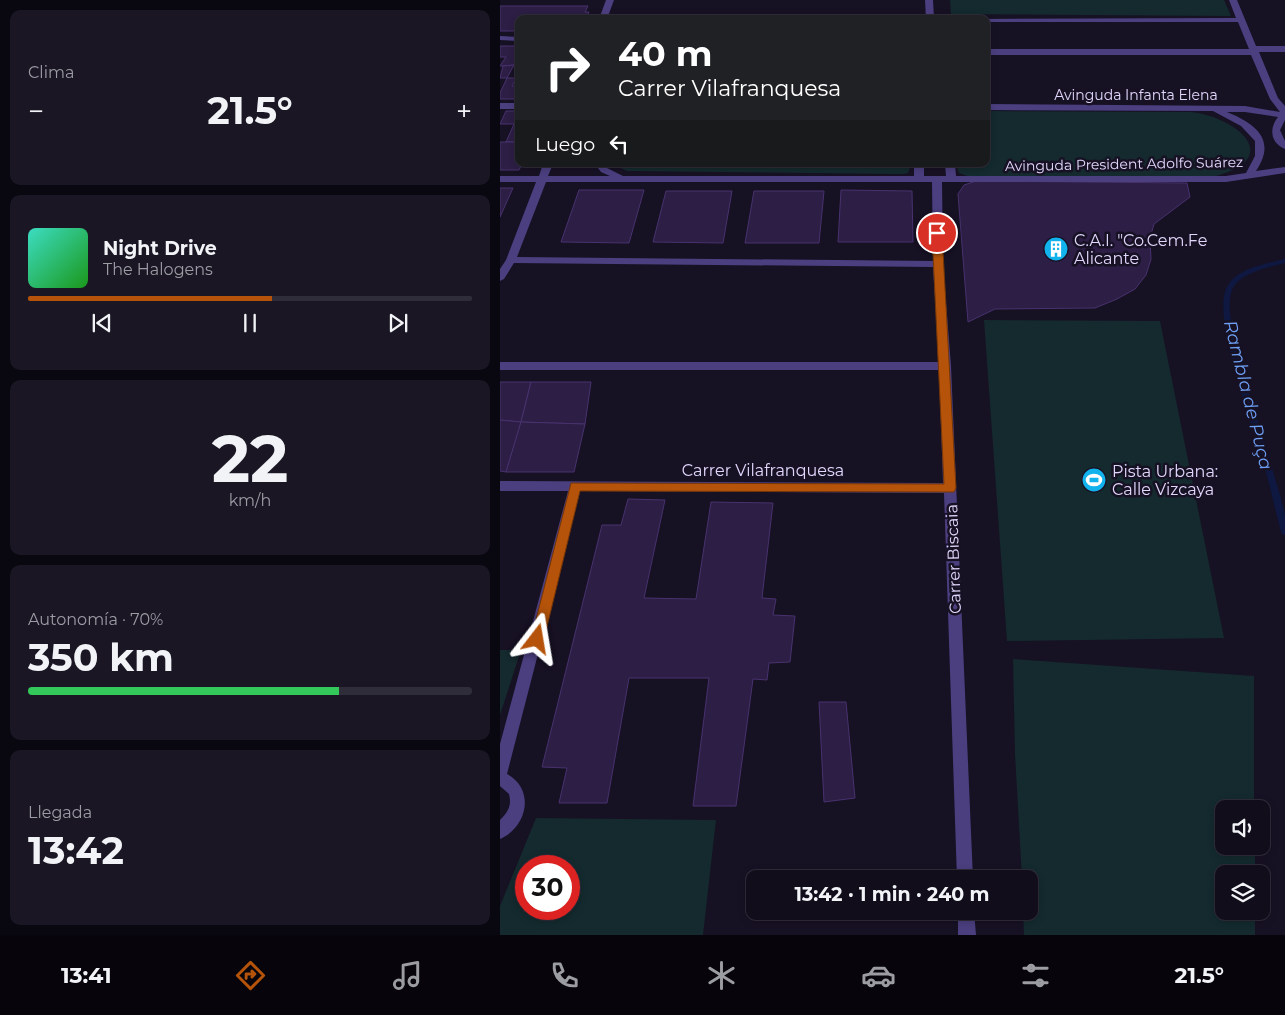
<!DOCTYPE html>
<html lang="es">
<head>
<meta charset="utf-8">
<style>
	:root { --surface:#110d1b; --page:#1a1624; --text:#f1f3f6; --muted:#9c9ca3; --line:#302d3a; --accent:#b45309 }
	body { margin:0; font-family:Montserrat,sans-serif; background:var(--page); color:var(--text); height:100vh; display:flex; flex-direction:column; font-size:19px; white-space:nowrap }
	* { box-sizing:border-box; margin:0 }
	p { font-size:16px; color:var(--muted) }
	.icon { flex:none; width:28px; height:28px; fill:none; stroke:currentColor; stroke-width:2; stroke-linecap:round; stroke-linejoin:round }
	.map { position:relative; flex:1; overflow:hidden }
	.panel { display:flex; flex-direction:column; gap:10px; padding:10px; background:#09070f; width:500px }
	.panel>* { flex:none }
	.banner { position:absolute; left:15px; top:15px; width:475px; height:152px; border-radius:10px; box-shadow:0 2px 8px #0003,0 0 0 1px var(--line); background:#202124; color:#fff; overflow:hidden }
	.controls { position:absolute; left:715px; top:800px; display:grid; gap:10px }
	.controls a { display:grid; place-items:center; width:55px; height:55px; border-radius:10px; background:var(--surface); box-shadow:0 2px 8px #0003,0 0 0 1px var(--line); font-size:25px }
	.speed { position:absolute; left:15px; top:855px; display:flex; gap:10px; font-size:25px; font-weight:700; text-align:center }
	.speed>* { display:grid; place-content:center; width:65px; height:65px; border-radius:50%; background:var(--surface); box-shadow:0 2px 8px #0003,0 0 0 1px var(--line); line-height:1 }
	.speed .limit { border:8px solid #d22; background:#fff; color:#111 }
	.pin { position:absolute; display:grid; place-items:center; width:42px; height:42px; color:#fff; margin:-21px; border:2px solid #fff; border-radius:50%; box-shadow:0 1px 5px #0007 }
	.me { position:absolute; width:55px; margin:-28px; rotate:14deg; stroke-linejoin:round; filter:drop-shadow(0 0 4px #0008) }
	.turn { display:flex; align-items:center; gap:18px; height:105px; padding:0 20px; font-size:22px }
	.turn .icon { width:65px; height:65px; stroke-width:2.5 }
	.turn b { display:block; font-size:35px; line-height:42px }
	.then { display:flex; align-items:center; height:48px; padding:0 20px; background:#0003; gap:10px; font-size:19px }
	.big { font-size:38px; font-weight:700; line-height:1.1 }
	.panel .tile { flex:1; display:flex; flex-direction:column; justify-content:center; gap:8px; min-width:0; padding:0 18px; border-radius:10px; background:var(--page) }
	.panel .dial { align-items:center; gap:0 }
	.dial b { font-size:65px; line-height:1 }
	.song { display:flex; align-items:center; gap:15px }
	.cover { width:60px; height:60px; border-radius:8px; background:linear-gradient(135deg,hsl(170 70% 55%),hsl(120 70% 35%)) }
	.played { height:5px; border-radius:2px; background:linear-gradient(90deg,var(--accent) 55%,var(--line) 55%) }
	.keys { display:flex; justify-content:space-around; direction:ltr }
	.heat { display:flex; justify-content:space-between; align-items:center; font-size:28px; direction:ltr }
	.charge { height:8px; border-radius:4px; background:linear-gradient(90deg,#34c759 70%,var(--line) 0) }
	.trip { position:absolute; left:246px; top:870px; width:292px; height:50px; border-radius:10px; background:var(--surface); box-shadow:0 2px 8px #0003,0 0 0 1px var(--line); font-weight:700; line-height:50px; text-align:center }
	.menu { display:flex; height:80px; justify-content:space-around; align-items:center; background:#07050b; color:var(--muted) }
	.menu .icon { width:35px; height:35px }
	.menu .on { color:var(--accent) }
	.menu b { font-size:22px; color:var(--text) }
	main { display:flex; flex:1; min-height:0 }
	.map>svg:first-child { display:block }
	.green { fill:#142a2e; fill-rule:evenodd }
	.lines { fill:none; stroke-linecap:round; stroke-linejoin:round }
	.stream { fill:#0e1840; fill-rule:evenodd }
	.building { fill:#2c1e44; stroke:#48326e }
	.minor { fill:#4c3f80; fill-rule:evenodd }
	.route { fill:#b45309; stroke:#753606 }
	.labels { text-anchor:middle; stroke-width:5; stroke-linejoin:round; paint-order:stroke }
	.far-street-label { font-size:14px; fill:#e1d7fc; stroke:#171124 }
	.poi-label { font-size:16px; fill:#e1d7fc; stroke:#171124; text-anchor:start }
	.street-label { font-size:16px; fill:#e1d7fc; stroke:#171124 }
	.water-label { font-size:18px; font-style:italic; fill:#6d9ff4; stroke:#171124 }
</style>
</head>
<body>
<main>
<section class="panel">
<div class="tile"><p>Clima</p>
<div class="heat"><a>−</a><b class="big">21.5°</b><a>+</a></div>
</div>
<div class="tile">
<div class="song"><i class="cover"></i><div><b>Night Drive</b><p>The Halogens</p></div></div>
<div class="played"></div>
<div class="keys"><svg class="icon" aria-label="previous" viewBox="0 0 24 24"><path d="M18 5L8 12l10 7zM5 5v14"/></svg><svg class="icon" aria-label="pause" viewBox="0 0 24 24"><path d="M8 5v14M16 5v14"/></svg><svg class="icon" aria-label="next" viewBox="0 0 24 24"><path d="M6 5l10 7-10 7zM19 5v14"/></svg></div>
</div>
<div class="tile dial"><b>22</b><p>km/h</p></div>
<div class="tile"><p>Autonomía · 70%</p><b class="big">350 km</b><div class="charge"></div></div>
<div class="tile"><p>Llegada</p><b class="big">13:42</b></div>
</section>
<div class="map">
<svg width="785" height="935" viewBox="0 0 785 935">
	<rect width="100%" height="100%" fill="#171124"/>
	<g class="green">
		<polygon points="450,0 724,0 731,16 451,14"/>
		<path d="M 486,111 L 691,112 C 736,117 785,157 716,176 L 467,176 L 459,173 L 456,164 L 486,164 Z"/>
		<polygon points="113,164 411,164 408,173 402,174 127,171"/>
		<polygon points="484,320 660,321 724,638 507,641"/>
		<polygon points="0,650 21,650 0,715"/>
		<polygon points="513,659 754,676 754,809 724,809 724,846 755,846 755,874 724,874 724,911 755,911 755,935 524,935 523,911 530,911 530,879 522,879 515,754"/>
		<path d="M 36,818 L 216,820 L 203,935 L 0,935 L 0,906 ZM 26,866 L 69,866 L 69,909 L 26,909 Z"/>
	</g>
	<g class="lines">
		<path class="stream" d="M 785,259 L 785,263 C 769,267 739,273 732,290 C 727,304 731,321 734,336 C 743,383 762,428 774,475 C 778,489 783,502 785,516 C 785,522 785,529 785,535 L 782,534 L 781,532 C 774,506 769,480 761,455 C 751,420 713,320 726,289 C 735,268 765,264 785,259 Z"/>
	</g>
	<g class="building">
		<polygon points="0,6 88,6 85,12 89,12 86,19 19,19 19,31 0,31"/>
		<polygon points="0,46 19,46 19,57 14,65 0,66 6,57 0,57"/>
		<polygon points="14,65 7,78 0,78 3,66"/>
		<polygon points="7,78 16,78 12,86 19,86 19,99 0,99 0,93"/>
		<polygon points="6,111 19,111 19,132 14,142 6,142 14,124 0,124"/>
		<polygon points="0,142 19,142 19,164 22,164 19,170 0,170"/>
		<polygon points="476,181 687,183 690,197 654,224 650,238 651,259 646,275 635,289 617,299 595,308 495,309 468,322 458,194 464,185"/>
		<polygon points="0,188 13,188 0,217"/>
		<polygon points="79,190 144,190 129,243 61,242"/>
		<polygon points="341,190 412,191 413,242 338,242"/>
		<polygon points="166,191 232,191 223,243 153,242"/>
		<polygon points="254,191 324,191 319,243 245,243"/>
		<polygon points="0,382 31,382 21,422 0,420"/>
		<polygon points="31,382 91,382 85,424 21,422"/>
		<polygon points="0,420 21,422 6,472 0,471"/>
		<polygon points="21,422 85,424 74,472 6,472"/>
		<polygon points="128,499 165,500 144,598 196,599 211,502 273,503 262,598 276,599 273,615 295,616 290,662 269,663 267,680 253,679 236,806 193,806 209,678 129,678 107,803 59,803 67,768 42,767 102,525 121,525"/>
		<polygon points="319,702 346,702 355,798 324,802"/>
	</g>
	<g class="lines">
		<g class="minor">
			<polygon points="106,0 114,0 107,19 99,19"/>
			<polygon points="425,0 433,0 434,19 426,19"/>
			<path d="M 729,0 L 737,0 L 756,46 L 785,46 L 785,52 L 759,52 L 778,98 L 785,106 L 785,120 L 780,130 L 785,141 L 785,149 C 770,143 769,128 778,117 L 745,112 L 727,112 C 756,124 777,140 756,171 L 785,167 L 785,173 L 726,182 L 442,182 L 443,264 L 451,366 L 473,879 L 457,879 L 444,493 L 80,491 L 7,774 C 35,789 28,827 0,839 L 0,820 C 8,812 12,806 9,794 L 0,786 L 0,744 L 68,491 L 0,491 L 0,481 L 443,483 L 439,370 L 0,370 L 0,362 L 439,362 L 433,267 L 14,263 L 4,279 L 0,281 L 0,269 L 6,260 L 36,182 L 0,182 L 0,176 L 39,176 L 43,164 L 53,164 L 48,176 L 110,176 L 101,172 L 95,164 L 105,164 L 107,168 L 123,176 L 414,176 L 414,164 L 424,164 L 424,176 L 446,176 L 445,164 L 455,164 L 456,176 L 726,176 L 746,173 L 755,156 L 755,141 L 741,126 L 713,111 L 486,110 L 486,104 L 745,106 L 780,112 L 770,99 L 751,55 L 486,55 L 486,49 L 749,49 L 738,22 L 486,22 L 486,19 L 483,19 L 736,18 ZM 46,182 L 432,182 L 433,261 L 17,257 Z"/>
			<polygon points="0,36 19,37 19,41 0,40"/>
			<rect x="0" y="103" width="19" height="6"/>
			<polygon points="458,911 474,911 476,935 458,935"/>
		</g>
	</g>
	<polygon class="route" points="437,230 442,233 456,488 454,492 80,491 44,639 42,643 37,644 33,643 31,639 71,483 444,484 432,233"/>
	<defs>
		<symbol id="building-disc" viewBox="-11 -11 22 22"><circle r="9.5" fill="#12b3ed" stroke="#171124"/><path d="M-4-6H4V6H1V3H-1V6H-4ZM-2.5-4.3h1.7v1.8h-1.7ZM.8-4.3h1.7v1.8H.8ZM-2.5-1h1.7V.8h-1.7ZM.8-1h1.7V.8H.8Z" fill="#fff"/></symbol>
		<symbol id="stadium-disc" viewBox="-11 -11 22 22"><circle r="9.5" fill="#12b3ed" stroke="#171124"/><path d="M0-5a6.5 5 0 1 0 0 10a6.5 5 0 1 0 0-10ZM-3.5-1.8h7v3.6h-7Z" fill="#fff"/></symbol>
	</defs>
	<g fill-rule="evenodd">
		<use href="#building-disc" x="542" y="235" width="28" height="28"/>
		<use href="#stadium-disc" x="580" y="466" width="28" height="28"/>
	</g>
	<g class="labels">
		<g class="far-street-label">
			<text x="636" y="100">Avinguda Infanta Elena</text>
			<text transform="translate(624 164) rotate(-1)" y="5">Avinguda President Adolfo Suárez</text>
		</g>
		<g class="poi-label">
			<text x="574" y="246">C.A.I. "Co.Cem.Fe<tspan x="574" dy="18">Alicante</tspan></text>
			<text x="612" y="477">Pista Urbana:<tspan x="612" dy="18">Calle Vizcaya</tspan></text>
		</g>
		<g class="street-label">
			<text x="263" y="476">Carrer Vilafranquesa</text>
			<text transform="translate(453 559) rotate(-92)" y="6">Carrer Biscaia</text>
		</g>
		<g class="water-label">
			<text transform="translate(748 395) rotate(76)" y="6">Rambla de Puça</text>
		</g>
	</g>
</svg>
<div class="controls">
<a><svg class="icon" aria-label="sound" viewBox="0 0 24 24"><path d="M4 9h4l5-4v14l-5-4H4zM17 9q2 3 0 6"/></svg></a>
<a><svg class="icon" aria-label="layers" viewBox="0 0 24 24"><path d="M12 4l9 5-9 5-9-5zM3 14l9 5 9-5"/></svg></a>
</div>
<div class="speed"><div class="limit">30</div></div>
<div class="pin" style="left:437px;top:233px;background:#d93025"><svg class="icon" aria-label="arrive" viewBox="0 0 24 24"><path d="M6 21V4h12l-3 4 3 4H6"/></svg></div>
<svg class="me" style="left:37px;top:639px" viewBox="-20 -20 40 40"><path d="M0-17L14 15 0 8-14 15z" fill="#b45309" stroke="#fff" stroke-width="4"/></svg>
<div class="trip">13:42 · 1 min · 240 m</div>
<div class="banner">
<div class="turn"><svg class="icon" aria-label="right" viewBox="0 0 24 24"><path d="M7 20v-9h11M14 6l5 5-5 5"/></svg><div><b>40 m</b>Carrer Vilafranquesa</div></div>
<div class="then">Luego<svg class="icon" aria-label="left" viewBox="0 0 24 24"><path d="M17 20v-9H6M10 6l-5 5 5 5"/></svg></div>
</div>
</div>
</main>
<nav class="menu">
<b>13:41</b>
<svg class="icon on" aria-label="directions" viewBox="0 0 24 24"><path d="M12 3l9 9-9 9-9-9zM9 14v-3h6M13 9l2 2-2 2"/></svg>
<svg class="icon" aria-label="music" viewBox="0 0 24 24"><path d="M9 18V5l10-2v13"/><circle cx="6" cy="18" r="3"/><circle cx="16" cy="16" r="3"/></svg>
<svg class="icon" aria-label="phone" viewBox="0 0 24 24"><path d="M5 4h4l2 5-3 2q2 4 5 5l2-3 5 2v4C11 20 4 13 5 4z"/></svg>
<svg class="icon" aria-label="climate" viewBox="0 0 24 24"><path d="M12 3v18M4 7l16 10M4 17L20 7"/></svg>
<svg class="icon" aria-label="car" viewBox="0 0 24 24"><path d="M5 17H2v-5l4-1 3-4h7l3 4 3 1v5h-3M9 17h6M6 11h13"/><circle cx="7" cy="17" r="2"/><circle cx="17" cy="17" r="2"/></svg>
<svg class="icon" aria-label="filters" viewBox="0 0 24 24"><path d="M4 7h16M4 17h16"/><circle cx="9" cy="7" r="2"/><circle cx="15" cy="17" r="2"/></svg>
<b>21.5°</b>
</nav>
</body>
</html>
